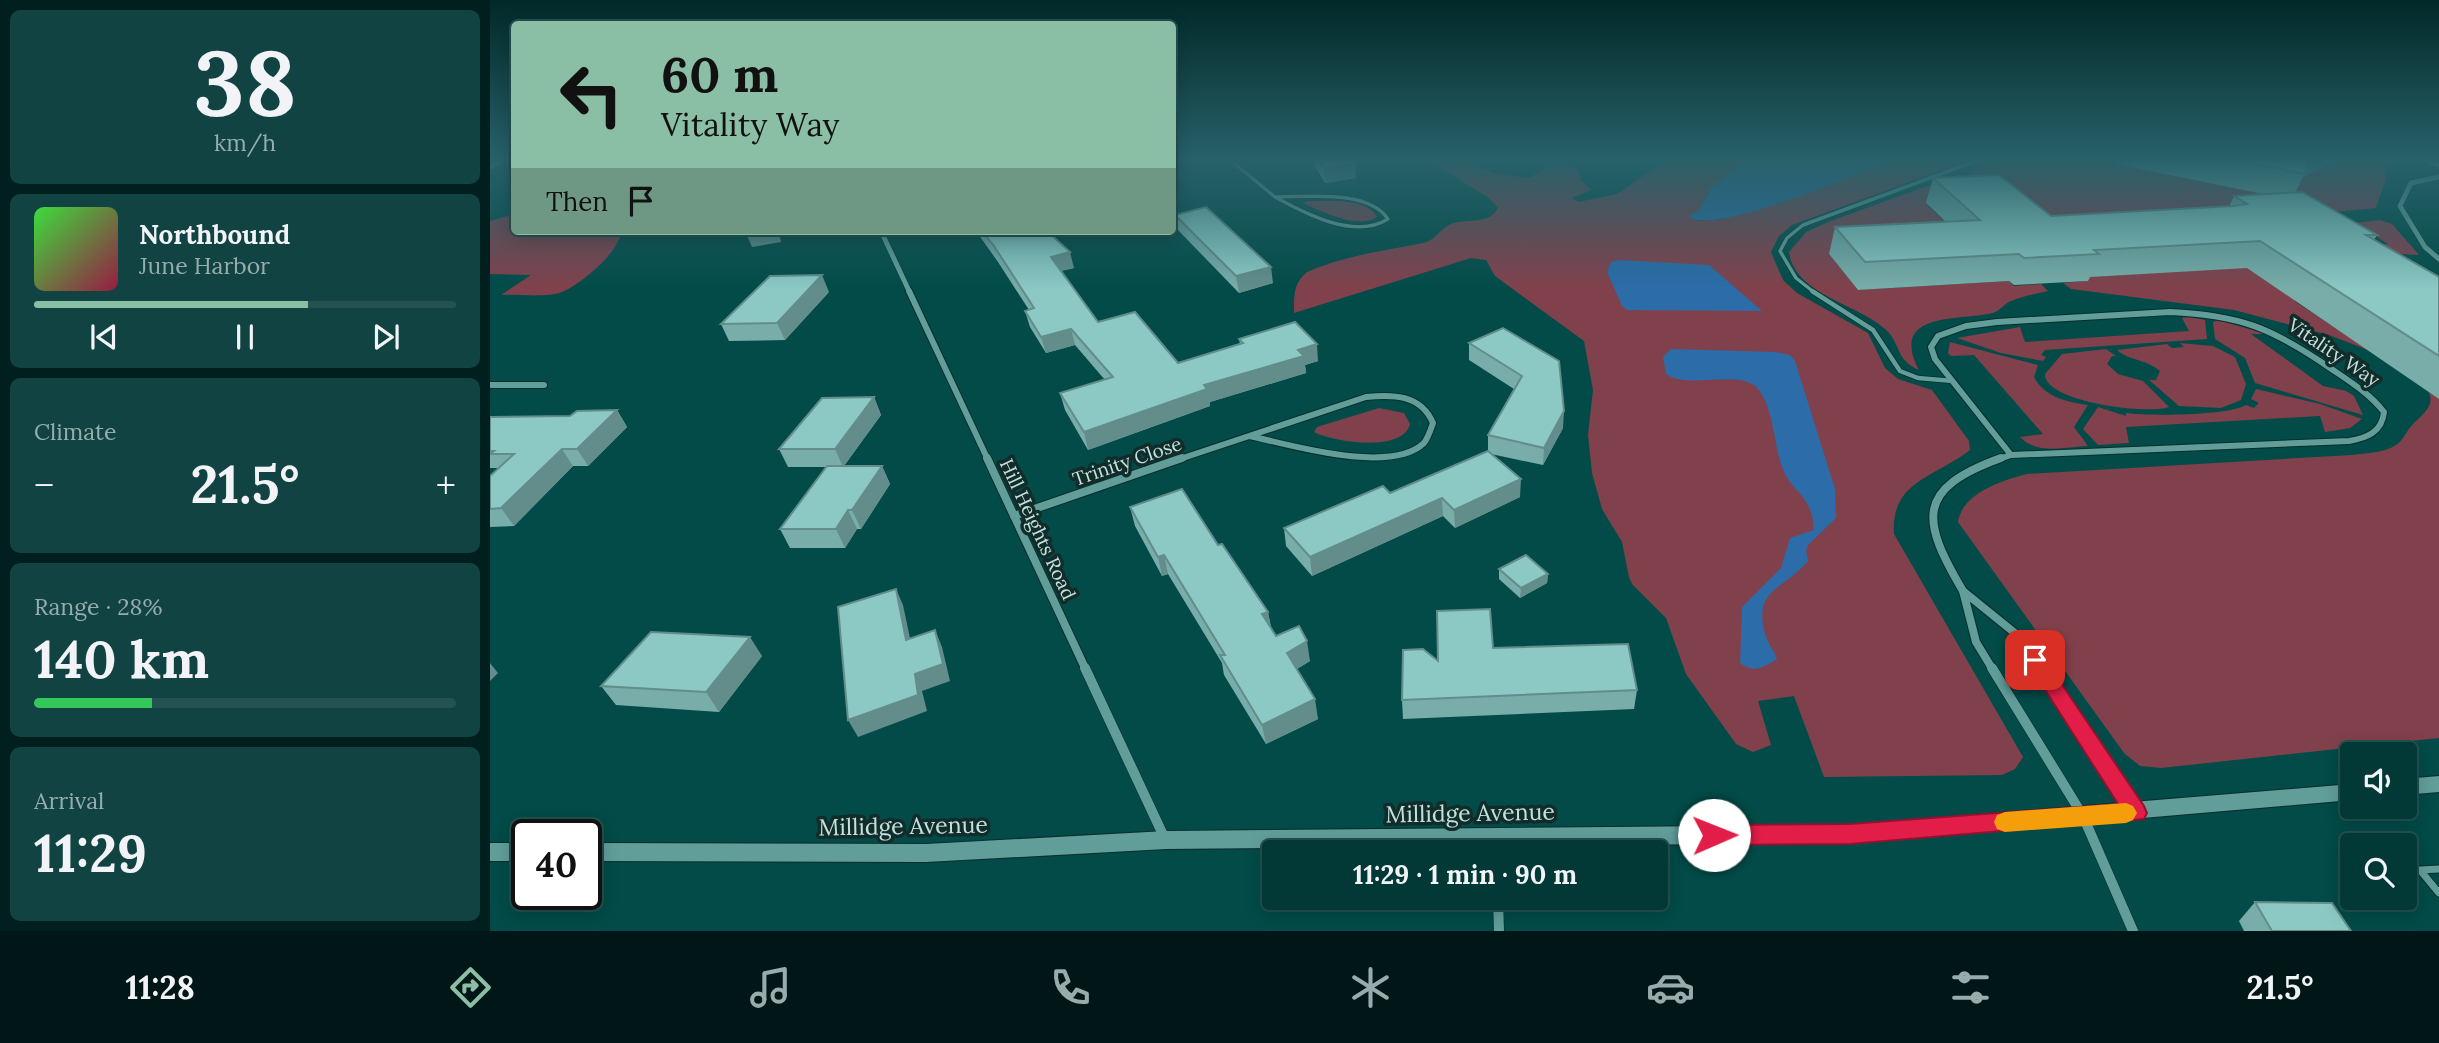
<!DOCTYPE html>
<html lang="en">
<head>
<meta charset="utf-8">
<style>
	:root { --surface:#023836; --page:#104342; --text:#f1f3f6; --muted:#96acad; --line:#235251; --accent:#8abfa5 }
	body { margin:0; font-family:Lora,serif; background:var(--page); color:var(--text); height:100vh; display:flex; flex-direction:column; font-size:26px; white-space:nowrap }
	* { box-sizing:border-box; margin:0 }
	p { font-size:23px; color:var(--muted) }
	.icon { flex:none; width:38px; height:38px; fill:none; stroke:currentColor; stroke-width:2; stroke-linecap:round; stroke-linejoin:round }
	.map { position:relative; flex:1; overflow:hidden }
	.drawer { display:flex; flex-direction:column; gap:10px; padding:10px; background:#011f1e; width:490px }
	.drawer>* { flex:none }
	.guide { position:absolute; left:21px; top:21px; width:665px; height:214px; border-radius:7px; box-shadow:0 4px 18px #0003,0 0 0 2px var(--line); background:#8abfa5; color:#111; overflow:hidden }
	.controls { position:absolute; left:1850px; top:742px; display:grid; gap:14px }
	.controls a { display:grid; place-items:center; width:77px; height:77px; border-radius:7px; background:var(--surface); box-shadow:0 4px 18px #0003,0 0 0 2px var(--line); font-size:35px }
	.speed { position:absolute; left:21px; top:819px; display:flex; gap:14px; font-size:35px; font-weight:700; text-align:center }
	.speed>* { display:grid; place-content:center; width:91px; height:91px; border-radius:50%; background:var(--surface); box-shadow:0 4px 18px #0003,0 0 0 2px var(--line); line-height:1 }
	.speed .limit { border:4px solid #111; border-radius:10px; background:#fff; color:#111 }
	.pin { position:absolute; display:grid; place-items:center; width:60px; height:60px; color:#fff; margin:-30px; border-radius:14px; box-shadow:0 4px 10px #0006 }
	.me { position:absolute; width:77px; margin:-38px; rotate:89deg; stroke-linejoin:round; filter:drop-shadow(0 0 5px #0008) }
	.turn { display:flex; align-items:center; gap:24px; height:147px; padding:0 35px; font-size:32px }
	.turn .icon { width:91px; height:91px; stroke-width:2.5 }
	.turn b { display:block; font-size:49px; line-height:60px }
	.then { display:flex; align-items:center; height:66px; padding:0 35px; background:#0003; gap:14px; font-size:26px }
	.big { font-size:52px; font-weight:800; line-height:1.1 }
	.drawer .widget { flex:1; display:flex; flex-direction:column; justify-content:center; gap:10px; min-width:0; padding:0 24px; border-radius:10px; background:var(--page) }
	.drawer .dial { align-items:center; gap:0 }
	.dial b { font-size:91px; line-height:1 }
	.song { display:flex; align-items:center; gap:21px }
	.cover { width:84px; height:84px; border-radius:10px; background:linear-gradient(135deg,hsl(120 70% 55%),hsl(340 70% 35%)) }
	.played { height:7px; border-radius:4px; background:linear-gradient(90deg,var(--accent) 65%,var(--line) 65%) }
	.keys { display:flex; justify-content:space-around; direction:ltr }
	.heat { display:flex; justify-content:space-between; align-items:center; font-size:38px; direction:ltr }
	.charge { height:10px; border-radius:5px; background:linear-gradient(90deg,#34c759 28%,var(--line) 0) }
	.trip { position:absolute; left:772px; top:840px; width:406px; height:70px; border-radius:7px; background:var(--surface); box-shadow:0 4px 18px #0003,0 0 0 2px var(--line); font-weight:800; line-height:70px; text-align:center }
	.menu { display:flex; height:112px; justify-content:space-around; align-items:center; background:#011616; color:var(--muted) }
	.menu .icon { width:49px; height:49px }
	.menu .active { color:var(--accent) }
	.menu b { font-size:32px; color:var(--text) }
	main { display:flex; flex:1; min-height:0 }
	.map>svg:first-child { display:block }
	.green { fill:#81414c }
	.water { fill:#2c6ca8 }
	.lines { fill:none; stroke-linecap:round; stroke-linejoin:round }
	.lane-far2-casing { stroke:#0c2d2b; stroke-width:4.5 }
	.lane-far1-casing { stroke:#0c2d2b; stroke-width:6 }
	.lane-casing { stroke:#0c2d2b; stroke-width:9 }
	.street-far3-casing { stroke:#0c2d2b; stroke-width:6 }
	.street-far2-casing { stroke:#0c2d2b; stroke-width:8 }
	.street-far1-casing { stroke:#0c2d2b; stroke-width:10 }
	.street-casing { stroke:#0c2d2b; stroke-width:11 }
	.secondary-casing { stroke:#0c2d2b; stroke-width:2 }
	.lane-far2 { stroke:#619e9a; stroke-width:3.5 }
	.lane-far1 { stroke:#619e9a; stroke-width:4.5 }
	.lane { stroke:#619e9a; stroke-width:7 }
	.street-far3 { stroke:#619e9a; stroke-width:5 }
	.street-far2 { stroke:#619e9a; stroke-width:6 }
	.street-far1 { stroke:#619e9a; stroke-width:8 }
	.street { stroke:#619e9a; stroke-width:10 }
	.secondary { fill:#619e9a; fill-rule:evenodd }
	.wall { fill:#78ada9 }
	.shaded-wall { fill:#628d8a }
	.building { fill:#8cc9c5; stroke:#628d8a; stroke-width:2 }
	.route { fill:#e11d48; stroke:#92132f; stroke-width:2 }
	.slow { fill:#f59e0b }
	.labels { text-anchor:middle; stroke-width:7; stroke-linejoin:round; paint-order:stroke }
	.street-label { font-size:19px; fill:#c3e1de; stroke:#122c2a }
	.near-street-label { font-size:23px; fill:#c3e1de; stroke:#122c2a }
</style>
</head>
<body>
<main>
<section class="drawer">
<div class="widget dial"><b>38</b><p>km/h</p></div>
<div class="widget">
<div class="song"><i class="cover"></i><div><b>Northbound</b><p>June Harbor</p></div></div>
<div class="played"></div>
<div class="keys"><svg class="icon" aria-label="previous" viewBox="0 0 24 24"><path d="M18 5L8 12l10 7zM5 5v14"/></svg><svg class="icon" aria-label="pause" viewBox="0 0 24 24"><path d="M8 5v14M16 5v14"/></svg><svg class="icon" aria-label="next" viewBox="0 0 24 24"><path d="M6 5l10 7-10 7zM19 5v14"/></svg></div>
</div>
<div class="widget"><p>Climate</p>
<div class="heat"><a>−</a><b class="big">21.5°</b><a>+</a></div>
</div>
<div class="widget"><p>Range · 28%</p><b class="big">140 km</b><div class="charge"></div></div>
<div class="widget"><p>Arrival</p><b class="big">11:29</b></div>
</section>
<div class="map">
<svg width="1949" height="931" viewBox="0 0 1949 931">
	<rect width="100%" height="100%" fill="#024b48"/>
	<g class="green">
		<path d="M 934,158 L 970,158 L 1003,173 L 1039,178 C 1063,164 1062,161 1089,171 L 1090,179 L 1101,190 L 1082,198 L 1088,202 L 1127,194 L 1169,165 L 1187,158 L 1260,158 C 1238,176 1211,190 1209,221 L 1232,219 L 1291,202 L 1403,158 L 1485,158 L 1302,225 L 1289,236 L 1281,252 L 1293,280 L 1307,293 L 1378,333 L 1395,368 L 1408,379 L 1442,390 L 1479,441 L 1480,450 C 1446,477 1400,481 1404,534 L 1533,757 L 1525,769 L 1512,775 L 1334,777 L 1304,696 L 1268,701 L 1281,745 L 1263,752 L 1246,744 L 1196,674 L 1176,618 L 1142,584 L 1139,577 L 1132,542 L 1112,509 L 1102,473 L 1098,435 L 1103,390 L 1094,341 L 1005,276 L 996,260 L 981,258 L 804,313 C 804,297 803,283 817,272 C 860,254 890,252 933,243 C 947,240 950,227 964,223 C 979,219 1000,224 1008,208 L 999,198 Z"/>
		<polygon points="1515,158 1624,158 1628,159 1627,164 1789,193 1788,205 1545,228 1478,173"/>
		<polygon points="1842,158 1915,158 1895,164 1896,179 1886,208 1844,212 1802,210 1808,174 1822,173"/>
		<path d="M 1470,174 L 1501,200 L 1436,204 L 1481,246 L 1339,254 L 1368,290 L 1519,281 L 1524,286 L 1551,284 L 1558,291 C 1546,294 1532,296 1521,301 C 1514,304 1510,311 1503,313 C 1470,321 1398,311 1429,370 C 1404,359 1412,344 1395,329 C 1368,304 1305,295 1299,252 L 1316,232 L 1338,222 Z"/>
		<path d="M 818,201 C 837,201 877,197 887,217 C 868,230 831,211 813,203 Z"/>
		<path d="M 24,214 L 24,231 L 131,231 C 131,251 90,285 72,292 C 56,298 29,294 11,295 L 41,275 L 0,274 L 0,221 Z"/>
		<polygon points="1890,220 1902,224 1929,255 1911,254 1892,245 1898,244 1865,223"/>
		<polygon points="1777,264 1806,302 1857,336 1889,334 1886,353 1839,335 1744,310 1581,289 1573,283 1597,281 1593,277"/>
		<polygon points="1700,317 1715,320 1717,339 1555,350 1551,355 1556,357 1553,361 1511,353 1467,338 1530,327 1535,342 1699,331 1692,318"/>
		<polygon points="1728,320 1776,334 1761,334 1833,386 1856,391 1864,396 1873,415 1765,383 1755,358 1725,339 1723,322"/>
		<path d="M 1460,342 L 1548,365 L 1544,377 C 1554,397 1577,402 1598,405 L 1584,427 L 1598,446 C 1575,447 1547,455 1530,437 L 1553,434 L 1484,355 L 1461,356 L 1458,353 Z"/>
		<path d="M 1690,343 L 1723,346 L 1745,357 L 1756,384 L 1751,400 L 1731,408 L 1689,406 L 1659,380 L 1666,380 L 1670,371 C 1656,359 1637,360 1627,350 L 1677,344 L 1682,348 L 1694,347 Z"/>
		<path d="M 1616,349 L 1626,356 L 1622,356 L 1617,364 L 1628,374 L 1653,381 L 1679,407 C 1658,415 1554,402 1555,374 L 1572,354 Z"/>
		<path d="M 1949,377 L 1949,738 L 1671,768 L 1650,766 L 1634,753 L 1468,522 C 1472,493 1513,480 1537,474 L 1862,455 C 1877,453 1893,453 1906,445 C 1914,440 1916,431 1923,424 C 1934,413 1947,405 1937,388 Z"/>
		<path d="M 1766,389 L 1830,404 L 1872,419 L 1860,428 L 1835,432 L 1830,416 L 1636,427 L 1639,443 L 1608,445 L 1593,429 L 1608,407 L 1636,416 L 1636,413 C 1659,416 1738,416 1756,405 L 1764,408 L 1769,403 L 1761,399 Z"/>
		<path d="M 889,408 L 914,413 L 920,424 C 913,453 843,442 824,432 L 827,427 Z"/>
	</g>
	<g class="water">
		<path d="M 1260,158 L 1403,158 C 1369,173 1226,236 1198,217 L 1209,210 L 1222,187 Z"/>
		<polygon points="1129,260 1219,265 1272,311 1137,310 1132,306 1117,272 1121,262"/>
		<path d="M 1181,349 L 1285,352 L 1300,355 L 1305,361 L 1345,489 L 1346,518 L 1318,545 L 1316,550 L 1318,561 C 1293,591 1263,588 1275,634 C 1278,644 1284,650 1287,659 C 1274,667 1264,674 1250,663 L 1252,607 L 1291,568 L 1300,538 L 1324,530 C 1322,492 1301,495 1291,464 C 1284,444 1282,395 1262,384 C 1242,373 1204,386 1181,377 L 1176,374 L 1173,357 Z"/>
	</g>
	<g class="lines">
		<defs>
			<g id="lane-far2">
				<polyline points="738,158 785,197"/>
				<path d="M 785,197 C 817,197 878,189 898,219 C 865,240 816,214 785,197 Z"/>
				<polyline points="1325,293 1306,278 1290,251 1297,238 1313,225 1494,158"/>
			</g>
			<polyline id="lane-far1" points="1322,291 1383,330 1410,371 1428,378 1463,381"/>
			<polyline id="lane" points="1949,869 1930,870 1949,893"/>
			<g id="street-far3">
				<polyline points="0,167 17,158"/>
				<polyline points="1949,177 1921,183 1910,206 1935,247 1949,259"/>
				<polyline points="391,231 420,293"/>
			</g>
			<g id="street-far2">
				<polyline points="419,291 498,460"/>
				<path d="M 1680,312 C 1750,315 1782,328 1840,368 C 1859,381 1879,393 1894,412 C 1892,432 1877,438 1859,441 L 1521,455 L 1445,359 L 1441,347 L 1448,336 L 1476,326 L 1507,322 Z"/>
				<polyline points="0,385 54,385"/>
				<path d="M 687,460 L 876,397 C 904,394 931,395 943,423 C 941,429 938,438 934,443 C 901,475 800,445 760,436"/>
				<polyline points="1506,460 1521,455"/>
			</g>
			<g id="street-far1">
				<polyline points="497,458 596,670"/>
				<polyline points="524,516 692,458"/>
				<path d="M 1473,591 C 1431,520 1425,489 1511,458"/>
				<polyline points="1503,670 1486,642 1473,591 1531,638 1552,670"/>
			</g>
			<g id="street">
				<polyline points="595,668 675,839"/>
				<polyline points="1502,668 1593,816 1643,931"/>
				<polyline points="1551,668 1644,809"/>
				<polyline points="1007,838 1007,852"/>
				<polyline points="1008,898 1009,931"/>
			</g>
			<g id="secondary">
				<polygon points="1949,776 1949,792 1914,795 1914,779"/>
				<polygon points="1862,784 1862,800 1360,843 676,849 436,862 96,861 96,843 436,844 676,831 1360,825"/>
				<rect x="0" y="843" width="37" height="18"/>
			</g>
		</defs>
		<use href="#lane-far2" class="lane-far2-casing"/>
		<use href="#lane-far1" class="lane-far1-casing"/>
		<use href="#lane" class="lane-casing"/>
		<use href="#street-far3" class="street-far3-casing"/>
		<use href="#street-far2" class="street-far2-casing"/>
		<use href="#street-far1" class="street-far1-casing"/>
		<use href="#street" class="street-casing"/>
		<use href="#secondary" class="secondary-casing"/>
		<use href="#lane-far2" class="lane-far2"/>
		<use href="#lane-far1" class="lane-far1"/>
		<use href="#lane" class="lane"/>
		<use href="#street-far3" class="street-far3"/>
		<use href="#street-far2" class="street-far2"/>
		<use href="#street-far1" class="street-far1"/>
		<use href="#street" class="street"/>
		<use href="#secondary" class="secondary"/>
	</g>
	<g class="wall">
		<polygon points="820,158 861,158 866,178 835,183"/>
		<polygon points="1625,158 1852,158 1813,177 1805,193 1887,235 1884,240 1949,277 1949,399 1757,268 1600,277 1598,281 1524,285 1519,281 1368,290 1339,254 1345,227 1455,221 1436,203 1443,178 1561,216 1739,207 1744,196 1773,194 1626,164 1628,159"/>
		<polygon points="1925,158 1949,158 1949,167 1947,167"/>
		<polygon points="685,215 783,283 749,293 688,230"/>
		<polygon points="486,231 557,231 584,268 571,271 608,322 688,363 750,344 749,339 828,361 815,365 816,373 720,402 720,406 598,450 575,410 570,393 615,380 585,345 556,353 540,327 535,311 539,310 508,262"/>
		<polygon points="339,292 295,340 239,341 231,324"/>
		<polygon points="1013,328 1073,428 1053,465 1001,454 1030,497 965,528 953,516 822,576 796,546 794,528 900,493 998,451 998,435 1024,389 979,360 979,343"/>
		<polygon points="384,397 391,415 354,466 392,466 400,484 371,529 367,529 355,548 300,548 290,529 336,467 298,467 289,449"/>
		<polygon points="127,410 137,427 98,466 83,466 24,526 0,527 0,476 9,468 0,468 0,417 80,416"/>
		<polygon points="640,507 728,545 778,612 781,627 786,636 820,661 807,669 828,719 776,744 734,675 732,663 678,574 672,576 645,526"/>
		<polygon points="1009,569 1058,574 1057,583 1030,598 1009,579"/>
		<polygon points="1003,648 1147,690 1144,709 913,719 912,700 948,661"/>
		<polygon points="272,656 229,712 126,705 111,686"/>
		<polygon points="1765,902 1861,931 1754,931 1749,921"/>
	</g>
	<g class="shaded-wall">
		<polygon points="1817,158 1852,158 1813,177 1815,174"/>
		<polygon points="865,164 866,178 835,183 834,168"/>
		<polygon points="255,231 310,231 310,233 290,237 291,242 262,247"/>
		<polygon points="580,252 584,268 565,272 561,257"/>
		<polygon points="781,267 783,283 749,293 746,276"/>
		<polygon points="332,275 339,292 295,340 287,323"/>
		<polygon points="581,329 585,345 556,353 551,337"/>
		<polygon points="827,344 828,361 815,365 816,373 720,402 720,406 598,450 594,432 714,385"/>
		<polygon points="384,397 391,415 353,467 345,449"/>
		<polygon points="127,410 137,427 98,466 87,449"/>
		<polygon points="1074,411 1073,428 1053,465 1054,448"/>
		<polygon points="72,449 83,466 24,526 11,508"/>
		<polygon points="392,466 400,484 371,529 362,510"/>
		<polygon points="1031,479 1030,497 965,528 964,510"/>
		<polygon points="952,498 953,516 822,576 820,557"/>
		<polygon points="358,510 367,529 355,548 346,529"/>
		<polygon points="674,555 678,574 672,576 668,557"/>
		<polygon points="1058,574 1057,583 1030,598 1031,588"/>
		<polygon points="406,589 413,605 424,657 416,640"/>
		<polygon points="778,612 781,631 772,614"/>
		<polygon points="445,630 452,647 460,681 432,691 437,711 368,737 358,720 425,674"/>
		<polygon points="260,637 272,656 229,712 216,692"/>
		<polygon points="817,641 820,661 800,673 797,653"/>
		<polygon points="0,663 8,673 0,681"/>
		<polygon points="825,699 828,719 776,744 772,725"/>
	</g>
	<g class="building">
		<polygon points="827,158 861,158 865,164 834,168"/>
		<polygon points="1736,158 1818,158 1815,174"/>
		<polygon points="1509,175 1561,216 1742,206 1757,204 1744,196 1812,192 1887,235 1876,235 1949,277 1949,356 1770,241 1604,250 1609,254 1534,258 1529,254 1375,262 1345,227 1490,220 1443,178"/>
		<polygon points="716,207 781,267 746,276 685,215"/>
		<polygon points="492,231 557,231 580,252 561,257 608,322 645,312 688,363 753,343 749,339 805,322 827,344 808,350 814,356 714,385 717,389 594,432 570,393 623,377 581,329 551,337 535,311 544,308 504,246"/>
		<polygon points="332,275 287,323 231,324 280,276"/>
		<polygon points="1013,328 1069,361 1074,411 1054,448 998,435 1032,376 979,343"/>
		<polygon points="384,397 345,449 289,449 332,398"/>
		<polygon points="127,410 87,449 72,449 11,508 0,509 0,476 24,454 0,454 4,451 0,451 0,417 80,416 87,411"/>
		<polygon points="998,451 1031,479 964,510 952,498 820,557 794,528 893,486 900,493"/>
		<polygon points="337,466 392,466 362,510 358,510 346,529 290,529"/>
		<polygon points="692,489 728,545 732,544 778,612 772,614 786,636 809,626 817,641 797,653 825,699 772,725 730,655 735,655 674,555 668,557 640,507"/>
		<polygon points="1036,555 1058,574 1031,588 1009,569"/>
		<polygon points="406,589 416,640 445,630 453,664 425,674 428,695 358,720 348,607"/>
		<polygon points="1000,609 1003,648 1138,644 1147,690 912,700 913,650 933,649 948,661 947,611"/>
		<polygon points="161,632 260,637 216,692 111,686"/>
		<polygon points="1765,902 1842,903 1861,931 1782,931"/>
	</g>
	<linearGradient id="sky" x2="0" y2="1"><stop stop-color="#012928"/><stop offset="0.55" stop-color="#28616a"/><stop offset="1" stop-color="#28616a" stop-opacity="0"/></linearGradient>
	<rect width="1949" height="289" fill="url(#sky)"/>
	<polygon class="route" points="1545,653 1552,655 1654,806 1657,813 1654,819 1360,844 1224,845 1216,842 1213,835 1216,828 1224,825 1360,824 1628,804 1536,660 1538,655"/>
	<polygon class="slow" points="1636,803 1643,806 1647,813 1643,820 1636,823 1515,832 1507,829 1504,822 1507,815 1515,812"/>
	<g class="labels">
		<g class="street-label">
			<text transform="translate(1844 352) rotate(34)" y="7">Vitality Way</text>
			<text transform="translate(637 461) rotate(-19)" y="7">Trinity Close</text>
			<text transform="translate(548 529) rotate(65)" y="7">Hill Heights Road</text>
		</g>
		<g class="near-street-label">
			<text transform="translate(980 813) rotate(-1)" y="8">Millidge Avenue</text>
			<text transform="translate(413 826) rotate(-1)" y="8">Millidge Avenue</text>
		</g>
	</g>
</svg>
<div class="controls">
<a><svg class="icon" aria-label="sound" viewBox="0 0 24 24"><path d="M4 9h4l5-4v14l-5-4H4zM17 9q2 3 0 6"/></svg></a>
<a><svg class="icon" aria-label="search" viewBox="0 0 24 24"><circle cx="10" cy="10" r="6"/><path d="M15 15l6 6"/></svg></a>
</div>
<div class="speed"><div class="limit">40</div></div>
<div class="pin" style="left:1545px;top:660px;background:#d93025"><svg class="icon" aria-label="arrive" viewBox="0 0 24 24"><path d="M6 21V4h12l-3 4 3 4H6"/></svg></div>
<svg class="me" style="left:1224px;top:835px" viewBox="-20 -20 40 40"><circle r="19" fill="#fff"/><path d="M0-13L10 11 0 6-10 11z" fill="#e11d48"/></svg>
<div class="trip">11:29 · 1 min · 90 m</div>
<div class="guide">
<div class="turn"><svg class="icon" aria-label="left" viewBox="0 0 24 24"><path d="M17 20v-9H6M10 6l-5 5 5 5"/></svg><div><b>60 m</b>Vitality Way</div></div>
<div class="then">Then<svg class="icon" aria-label="arrive" viewBox="0 0 24 24"><path d="M6 21V4h12l-3 4 3 4H6"/></svg></div>
</div>
</div>
</main>
<nav class="menu">
<b>11:28</b>
<svg class="icon active" aria-label="directions" viewBox="0 0 24 24"><path d="M12 3l9 9-9 9-9-9zM9 14v-3h6M13 9l2 2-2 2"/></svg>
<svg class="icon" aria-label="music" viewBox="0 0 24 24"><path d="M9 18V5l10-2v13"/><circle cx="6" cy="18" r="3"/><circle cx="16" cy="16" r="3"/></svg>
<svg class="icon" aria-label="phone" viewBox="0 0 24 24"><path d="M5 4h4l2 5-3 2q2 4 5 5l2-3 5 2v4C11 20 4 13 5 4z"/></svg>
<svg class="icon" aria-label="climate" viewBox="0 0 24 24"><path d="M12 3v18M4 7l16 10M4 17L20 7"/></svg>
<svg class="icon" aria-label="car" viewBox="0 0 24 24"><path d="M5 17H2v-5l4-1 3-4h7l3 4 3 1v5h-3M9 17h6M6 11h13"/><circle cx="7" cy="17" r="2"/><circle cx="17" cy="17" r="2"/></svg>
<svg class="icon" aria-label="filters" viewBox="0 0 24 24"><path d="M4 7h16M4 17h16"/><circle cx="9" cy="7" r="2"/><circle cx="15" cy="17" r="2"/></svg>
<b>21.5°</b>
</nav>
</body>
</html>
